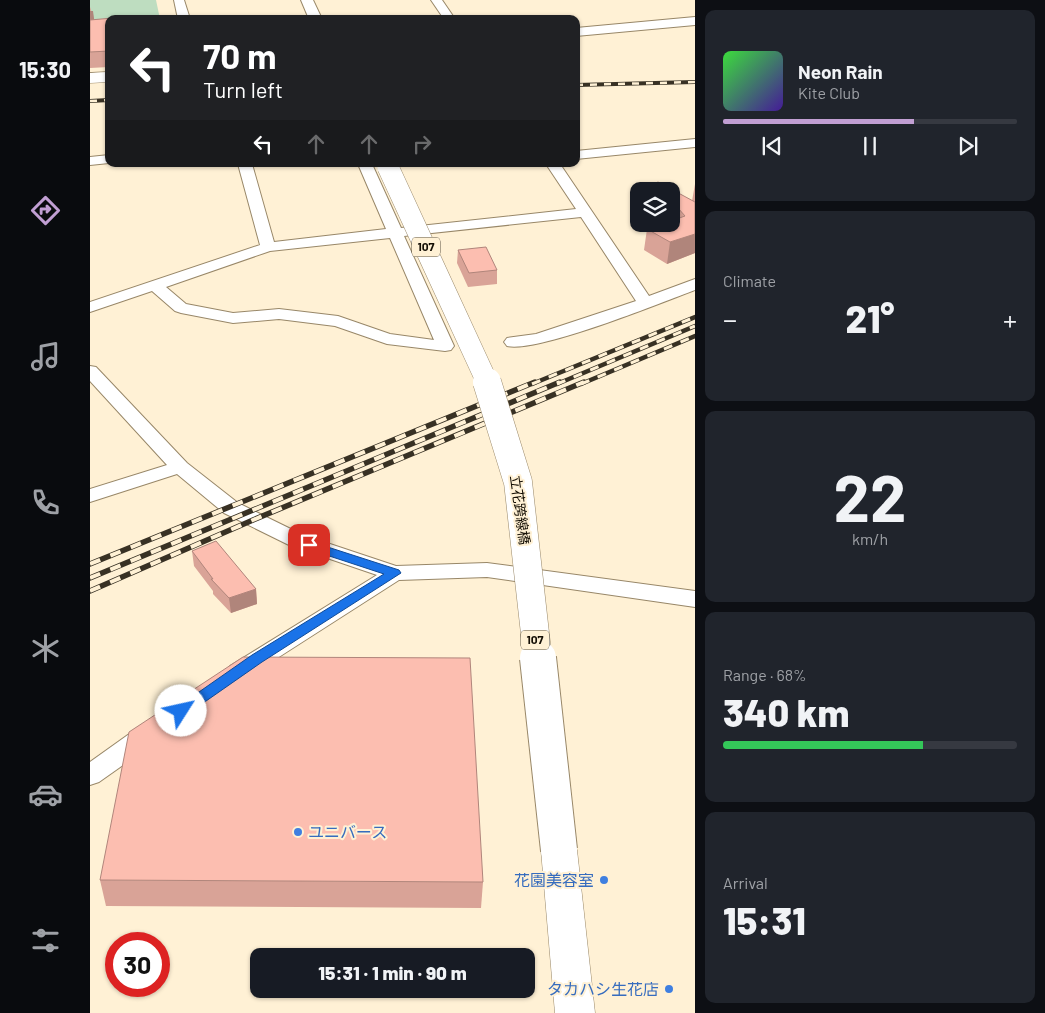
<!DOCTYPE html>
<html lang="en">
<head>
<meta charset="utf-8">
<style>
	:root { --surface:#171b24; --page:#20242c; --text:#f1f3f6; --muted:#9ea1a6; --line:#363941; --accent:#c19fd3 }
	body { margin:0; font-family:Barlow,"Noto Sans JP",sans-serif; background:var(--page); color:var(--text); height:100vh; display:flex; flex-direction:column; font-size:19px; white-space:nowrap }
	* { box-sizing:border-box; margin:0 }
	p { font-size:16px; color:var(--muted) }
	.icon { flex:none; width:28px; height:28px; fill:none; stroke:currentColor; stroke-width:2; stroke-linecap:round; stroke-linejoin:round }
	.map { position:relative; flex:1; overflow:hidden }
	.details { display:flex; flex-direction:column; gap:10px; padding:10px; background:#0d0f14; width:350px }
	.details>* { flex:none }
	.top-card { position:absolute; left:15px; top:15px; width:475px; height:152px; border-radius:10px; box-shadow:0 1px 4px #0004; background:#202124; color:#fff; overflow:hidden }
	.tools { position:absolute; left:540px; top:182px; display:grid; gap:10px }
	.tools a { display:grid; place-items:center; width:50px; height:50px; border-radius:10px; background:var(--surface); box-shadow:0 1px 4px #0004; font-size:25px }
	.speed { position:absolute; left:15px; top:932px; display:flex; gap:10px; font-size:25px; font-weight:700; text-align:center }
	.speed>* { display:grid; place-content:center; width:65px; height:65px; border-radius:50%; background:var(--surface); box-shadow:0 1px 4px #0004; line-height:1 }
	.speed .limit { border:8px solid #d22; background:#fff; color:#111 }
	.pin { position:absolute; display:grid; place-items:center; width:42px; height:42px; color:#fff; margin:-21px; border-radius:10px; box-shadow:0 2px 8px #0006 }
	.me { position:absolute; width:55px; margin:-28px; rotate:55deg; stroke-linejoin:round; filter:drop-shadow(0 0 4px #0008) }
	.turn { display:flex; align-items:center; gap:18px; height:105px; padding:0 15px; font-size:22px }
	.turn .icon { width:65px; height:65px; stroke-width:2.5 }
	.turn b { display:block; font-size:35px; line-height:42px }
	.lanes { display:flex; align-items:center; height:48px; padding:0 15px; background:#0003; justify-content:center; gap:25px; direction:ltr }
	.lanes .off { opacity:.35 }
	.big { font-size:38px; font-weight:800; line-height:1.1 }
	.details .widget { flex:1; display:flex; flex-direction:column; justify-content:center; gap:8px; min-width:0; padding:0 18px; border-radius:10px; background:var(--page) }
	.details .dial { align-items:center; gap:0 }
	.dial b { font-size:65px; line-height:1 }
	.song { display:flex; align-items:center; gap:15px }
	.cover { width:60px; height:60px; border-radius:8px; background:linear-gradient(135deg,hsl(120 70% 55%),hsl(260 70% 35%)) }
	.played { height:5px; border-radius:2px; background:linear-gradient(90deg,var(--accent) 65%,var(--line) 65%) }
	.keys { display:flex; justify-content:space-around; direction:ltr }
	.heat { display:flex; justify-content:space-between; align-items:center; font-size:28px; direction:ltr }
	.charge { height:8px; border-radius:4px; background:linear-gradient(90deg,#34c759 68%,var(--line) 0) }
	.trip { position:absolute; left:160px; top:948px; width:285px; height:50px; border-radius:10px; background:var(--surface); box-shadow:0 1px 4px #0004; font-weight:800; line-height:50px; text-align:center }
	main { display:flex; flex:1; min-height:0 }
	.tabs { display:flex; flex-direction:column; width:90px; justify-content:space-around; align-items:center; background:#090b0e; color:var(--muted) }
	.tabs .icon { width:35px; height:35px }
	.tabs .selected { color:var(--accent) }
	.tabs b { font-size:22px; color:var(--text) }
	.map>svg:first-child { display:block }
	.green { fill:#beddc0 }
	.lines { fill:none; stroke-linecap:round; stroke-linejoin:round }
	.minor-casing { stroke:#988768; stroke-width:2 }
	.tertiary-casing { stroke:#988768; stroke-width:2 }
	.trunk-casing { stroke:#988768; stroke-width:1 }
	.minor { fill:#fff; fill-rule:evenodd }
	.tertiary { fill:#fff; fill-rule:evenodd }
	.trunk { fill:#fff; fill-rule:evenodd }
	.rail-far2-casing { stroke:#383124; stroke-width:4 }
	.rail-far1-casing { stroke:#383124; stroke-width:4.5 }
	.rail-casing { stroke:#383124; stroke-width:5.5 }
	.rail-far2 { stroke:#fff1d5; stroke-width:2.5; stroke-dasharray:7; stroke-linecap:butt }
	.rail-far1 { stroke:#fff1d5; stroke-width:3; stroke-dasharray:9; stroke-linecap:butt }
	.rail { stroke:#fff1d5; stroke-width:4; stroke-dasharray:11; stroke-linecap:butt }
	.trunk-bridge-far3-casing { stroke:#988768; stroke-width:18; stroke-linecap:butt }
	.trunk-bridge-far2-casing { stroke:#988768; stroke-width:22; stroke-linecap:butt }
	.trunk-bridge-far1-casing { stroke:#988768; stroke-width:29; stroke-linecap:butt }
	.trunk-bridge-casing { stroke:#988768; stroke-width:38; stroke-linecap:butt }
	.trunk-bridge-far3 { stroke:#fff; stroke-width:17 }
	.trunk-bridge-far2 { stroke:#fff; stroke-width:21 }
	.trunk-bridge-far1 { stroke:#fff; stroke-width:28 }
	.trunk-bridge { stroke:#fff; stroke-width:36 }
	.wall { fill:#d9a397 }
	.shaded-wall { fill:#b0857b }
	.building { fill:#fcbeb0; stroke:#b0857b }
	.route { fill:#1a73e8; stroke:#114b97 }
	.shop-dot { fill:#3f7fe0; stroke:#fff1d5; stroke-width:2 }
	.labels { text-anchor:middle; stroke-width:4; stroke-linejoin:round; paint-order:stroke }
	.shield { fill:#fff1d5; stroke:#5a5243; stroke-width:1 }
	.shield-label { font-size:12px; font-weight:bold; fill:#140e04 }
	.street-label { font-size:14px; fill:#140e04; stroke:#fff1d5 }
	.near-shop-label { font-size:16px; fill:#366cbe; stroke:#fff1d5; text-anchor:end }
</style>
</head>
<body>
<main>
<nav class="tabs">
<b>15:30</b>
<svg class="icon selected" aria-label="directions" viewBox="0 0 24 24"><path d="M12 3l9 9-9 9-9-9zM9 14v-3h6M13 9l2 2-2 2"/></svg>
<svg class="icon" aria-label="music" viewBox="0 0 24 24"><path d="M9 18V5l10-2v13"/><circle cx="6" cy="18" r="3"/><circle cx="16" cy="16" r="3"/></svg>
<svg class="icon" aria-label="phone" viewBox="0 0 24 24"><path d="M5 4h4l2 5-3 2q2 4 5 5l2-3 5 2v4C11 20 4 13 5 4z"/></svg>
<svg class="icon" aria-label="climate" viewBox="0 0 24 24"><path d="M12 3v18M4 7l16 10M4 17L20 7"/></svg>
<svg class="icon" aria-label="car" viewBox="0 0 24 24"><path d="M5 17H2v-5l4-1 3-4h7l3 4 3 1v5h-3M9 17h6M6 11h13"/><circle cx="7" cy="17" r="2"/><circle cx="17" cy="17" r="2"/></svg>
<svg class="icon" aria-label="filters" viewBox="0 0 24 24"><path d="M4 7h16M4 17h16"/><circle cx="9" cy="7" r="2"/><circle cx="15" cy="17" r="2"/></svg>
</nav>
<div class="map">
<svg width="605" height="1013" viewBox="0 0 605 1013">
	<rect width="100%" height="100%" fill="#fff1d5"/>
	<polygon class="green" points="0,0 66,0 70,19 19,19 0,28"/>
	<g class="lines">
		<defs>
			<g id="minor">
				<polygon points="84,0 94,0 100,19 88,19"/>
				<polygon points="341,0 352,0 365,19 354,19"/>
				<polygon points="605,139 605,147 486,159 486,151"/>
				<polygon points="19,155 19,163 0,165 0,157"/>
				<path d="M 148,164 L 162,164 L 184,242 L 296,229 L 268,164 L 282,164 L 311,228 L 486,209 L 456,164 L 470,164 L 559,296 L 605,279 L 605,290 C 570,303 448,353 417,346 L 414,342 L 417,338 L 446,334 L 546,301 L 491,217 L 314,236 L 364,346 L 361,350 L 355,351 L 297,344 L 245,326 L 189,319 L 143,323 L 91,313 L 85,311 L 62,291 L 0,312 L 0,302 L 170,245 ZM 300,238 L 344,340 L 300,334 L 248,316 L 189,309 L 143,313 L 96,304 L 76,287 L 180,251 Z"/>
				<polygon points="0,366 6,367 97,463 148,503 213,535 306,566 397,563 605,591 605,607 397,577 309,580 156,678 148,681 140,678 136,672 140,666 287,575 199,545 134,513 87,474 0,502 0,489 77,465 0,381"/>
				<polygon points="58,725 67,727 70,734 67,741 9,782 0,785 0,762 49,727"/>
			</g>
			<g id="tertiary">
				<polygon points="211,0 223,0 232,19 219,19"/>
				<polygon points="605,17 605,25 486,36 486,28"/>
			</g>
			<g id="trunk">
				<polygon points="19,72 19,82 0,83 0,73"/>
				<polygon points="469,835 482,839 487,850 505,1013 465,1013 451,850 456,839"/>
			</g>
		</defs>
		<use href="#minor" class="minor-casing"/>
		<use href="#tertiary" class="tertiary-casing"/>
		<use href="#trunk" class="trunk-casing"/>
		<use href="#minor" class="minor"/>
		<use href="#tertiary" class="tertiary"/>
		<use href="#trunk" class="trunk"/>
		<defs>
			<g id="rail-far2">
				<polyline points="486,85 605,82"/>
				<polyline points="0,101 19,100"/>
			</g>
			<g id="rail-far1">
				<polyline points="442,384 605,317"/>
				<polyline points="467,384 605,326"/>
				<polyline points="491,384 605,336"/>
			</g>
			<g id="rail">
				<polyline points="0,564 445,382"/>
				<polyline points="0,578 470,382"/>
				<polyline points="0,591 163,520 494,382"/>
			</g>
		</defs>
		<use href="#rail-far2" class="rail-far2-casing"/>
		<use href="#rail-far1" class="rail-far1-casing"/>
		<use href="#rail" class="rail-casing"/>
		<use href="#rail-far2" class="rail-far2"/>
		<use href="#rail-far1" class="rail-far1"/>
		<use href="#rail" class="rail"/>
		<defs>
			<polyline id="trunk-bridge-far3" points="297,164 299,168"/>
			<polyline id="trunk-bridge-far2" points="298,167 398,384"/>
			<polyline id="trunk-bridge-far1" points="397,382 428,482 448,660"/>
			<polyline id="trunk-bridge" points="448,658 469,850"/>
		</defs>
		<use href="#trunk-bridge-far3" class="trunk-bridge-far3-casing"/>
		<use href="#trunk-bridge-far2" class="trunk-bridge-far2-casing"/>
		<use href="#trunk-bridge-far1" class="trunk-bridge-far1-casing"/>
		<use href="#trunk-bridge" class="trunk-bridge-casing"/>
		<use href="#trunk-bridge-far3" class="trunk-bridge-far3"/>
		<use href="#trunk-bridge-far2" class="trunk-bridge-far2"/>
		<use href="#trunk-bridge-far1" class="trunk-bridge-far1"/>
		<use href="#trunk-bridge" class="trunk-bridge"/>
	</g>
	<g class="wall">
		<polygon points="0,7 4,19 19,19 19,67 0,68"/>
		<polygon points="566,183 602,201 605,184 605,253 577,264 554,250 557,229 581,224 581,191 565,191"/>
		<polygon points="368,250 407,270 407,284 378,287 367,263"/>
		<polygon points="102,551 166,589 167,604 141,613 123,594 123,591 104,566"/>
		<polygon points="10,880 393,882 391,908 16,906"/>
	</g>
	<g class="shaded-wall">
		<polygon points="0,11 3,11 5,26 0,27"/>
		<polygon points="605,234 605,253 577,264 580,242"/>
		<polygon points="166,589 167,604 141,613 139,598"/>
	</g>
	<g class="building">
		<polygon points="34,17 34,19 19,19 19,51 0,52 0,20"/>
		<polygon points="568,182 605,202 605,234 580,242 557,229 573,224 581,224 581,221 595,216 581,200 581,191 573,191 566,183"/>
		<polygon points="396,247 407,270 379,273 368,250"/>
		<polygon points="126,541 166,589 139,598 121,579 123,579 102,551"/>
		<polygon points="153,657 380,658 393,882 10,880 39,732"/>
	</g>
	<polygon class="route" points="219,541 309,570 311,573 172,662 96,715 86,715 84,711 86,708 162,655 294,574 215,548 215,542"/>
	<g class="shop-dot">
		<circle cx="208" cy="832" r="5"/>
		<circle cx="514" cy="880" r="5"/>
		<circle cx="579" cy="989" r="5"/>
	</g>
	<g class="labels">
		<g class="shield">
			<rect x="322" y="237.5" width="28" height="19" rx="4"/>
			<rect x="431" y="630.5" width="28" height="19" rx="4"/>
		</g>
		<g class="shield-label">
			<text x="336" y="251">107</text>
			<text x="445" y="644">107</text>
		</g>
		<g class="street-label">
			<text transform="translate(430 510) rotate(82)" y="5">立花跨線橋</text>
		</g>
		<g class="near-shop-label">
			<text x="218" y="838" text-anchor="start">ユニバース</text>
			<text x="504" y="886">花園美容室</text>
			<text x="569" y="995">タカハシ生花店</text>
		</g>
	</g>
</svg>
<div class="tools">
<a><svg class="icon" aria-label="layers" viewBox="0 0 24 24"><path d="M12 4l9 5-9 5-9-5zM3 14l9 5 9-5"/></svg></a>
</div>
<div class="speed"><div class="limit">30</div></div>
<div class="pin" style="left:219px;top:545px;background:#d93025"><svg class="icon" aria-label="arrive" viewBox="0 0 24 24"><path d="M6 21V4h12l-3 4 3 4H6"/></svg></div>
<svg class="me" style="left:91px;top:711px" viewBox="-20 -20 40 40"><circle r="19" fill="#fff"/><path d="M0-13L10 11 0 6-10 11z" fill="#1a73e8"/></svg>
<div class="trip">15:31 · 1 min · 90 m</div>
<div class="top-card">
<div class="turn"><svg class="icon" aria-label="left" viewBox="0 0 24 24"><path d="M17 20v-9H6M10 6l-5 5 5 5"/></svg><div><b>70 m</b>Turn left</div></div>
<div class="lanes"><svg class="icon" aria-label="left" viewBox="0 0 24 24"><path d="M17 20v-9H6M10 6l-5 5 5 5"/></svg><svg class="icon off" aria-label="ahead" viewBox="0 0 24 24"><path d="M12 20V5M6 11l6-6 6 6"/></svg><svg class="icon off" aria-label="ahead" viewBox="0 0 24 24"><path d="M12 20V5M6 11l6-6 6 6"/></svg><svg class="icon off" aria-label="right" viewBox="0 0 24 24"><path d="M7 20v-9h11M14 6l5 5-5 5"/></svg></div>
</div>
</div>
<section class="details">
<div class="widget">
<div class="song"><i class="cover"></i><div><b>Neon Rain</b><p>Kite Club</p></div></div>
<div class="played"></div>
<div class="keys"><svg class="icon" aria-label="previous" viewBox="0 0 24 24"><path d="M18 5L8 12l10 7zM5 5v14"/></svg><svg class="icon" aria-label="pause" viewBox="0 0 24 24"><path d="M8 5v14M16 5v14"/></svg><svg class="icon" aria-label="next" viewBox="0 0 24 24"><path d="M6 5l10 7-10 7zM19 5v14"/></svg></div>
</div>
<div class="widget"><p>Climate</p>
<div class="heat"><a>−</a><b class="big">21°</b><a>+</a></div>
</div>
<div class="widget dial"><b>22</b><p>km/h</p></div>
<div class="widget"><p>Range · 68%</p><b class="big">340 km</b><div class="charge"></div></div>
<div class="widget"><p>Arrival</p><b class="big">15:31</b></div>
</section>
</main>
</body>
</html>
